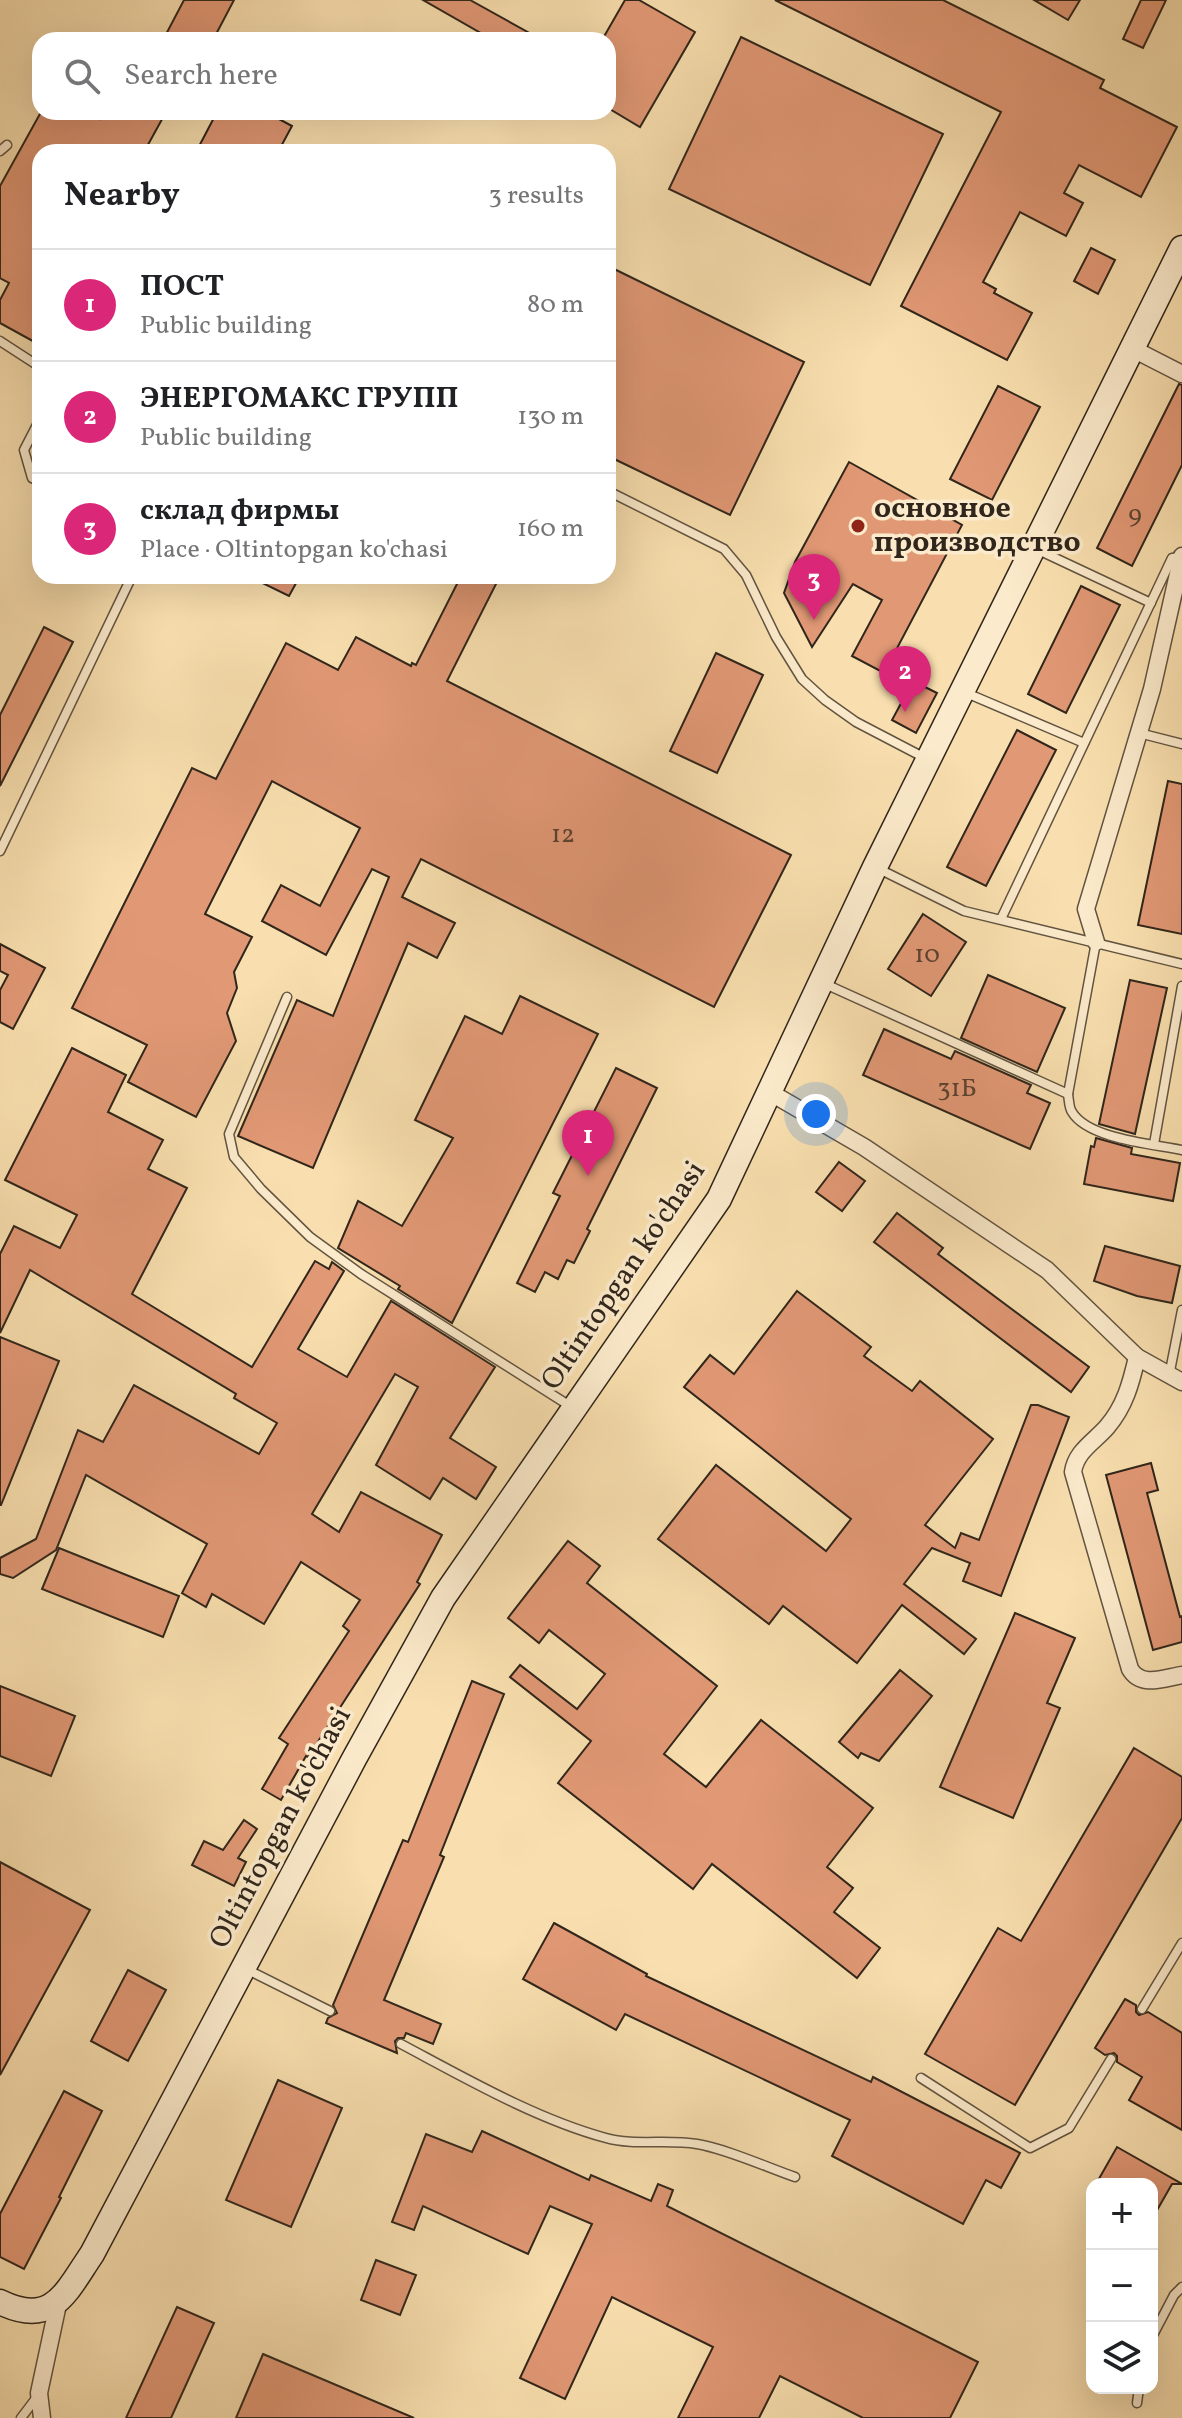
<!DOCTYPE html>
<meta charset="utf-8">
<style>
:root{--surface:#fff;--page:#f2f2f2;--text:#202124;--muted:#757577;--line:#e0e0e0;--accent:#db2777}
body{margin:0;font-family:Vollkorn,serif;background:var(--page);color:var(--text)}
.controls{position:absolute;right:24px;bottom:24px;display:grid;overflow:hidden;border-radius:16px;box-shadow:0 8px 32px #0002}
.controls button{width:72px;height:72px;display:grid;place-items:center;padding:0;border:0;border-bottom:2px solid var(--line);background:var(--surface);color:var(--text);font:40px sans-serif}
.you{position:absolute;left:816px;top:1114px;width:28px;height:28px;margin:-20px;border:6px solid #fff;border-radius:50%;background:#1a73e8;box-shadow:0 0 0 12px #1a73e833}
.badge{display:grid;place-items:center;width:52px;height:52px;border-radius:50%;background:var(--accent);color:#fff;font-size:26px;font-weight:700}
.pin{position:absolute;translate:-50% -66px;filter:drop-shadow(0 2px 4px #0008)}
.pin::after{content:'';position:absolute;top:42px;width:28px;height:24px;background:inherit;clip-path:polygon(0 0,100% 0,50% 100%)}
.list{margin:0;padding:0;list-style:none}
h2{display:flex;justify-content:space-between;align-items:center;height:104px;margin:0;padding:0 32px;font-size:34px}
h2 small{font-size:26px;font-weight:400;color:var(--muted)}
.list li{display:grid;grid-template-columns:52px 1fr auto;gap:24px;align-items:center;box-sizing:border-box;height:112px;padding:0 32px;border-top:2px solid var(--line)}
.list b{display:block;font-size:30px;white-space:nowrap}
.list p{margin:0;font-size:26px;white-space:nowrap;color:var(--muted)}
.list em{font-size:26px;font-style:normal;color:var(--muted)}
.icon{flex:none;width:44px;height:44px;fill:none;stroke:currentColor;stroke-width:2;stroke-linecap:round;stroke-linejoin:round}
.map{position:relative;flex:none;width:1182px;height:2418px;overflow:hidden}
.search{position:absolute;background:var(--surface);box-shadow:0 8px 32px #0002;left:32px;top:32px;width:584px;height:88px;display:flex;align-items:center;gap:20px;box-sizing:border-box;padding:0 28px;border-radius:24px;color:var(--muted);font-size:30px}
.panel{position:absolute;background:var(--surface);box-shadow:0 8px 32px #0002;left:32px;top:144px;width:584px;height:440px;border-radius:24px}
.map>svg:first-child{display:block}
.building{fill:#e19875;stroke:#30261b;stroke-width:2}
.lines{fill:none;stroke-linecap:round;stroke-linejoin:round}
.lane-casing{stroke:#625440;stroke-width:11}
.street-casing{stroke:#625440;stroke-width:19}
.secondary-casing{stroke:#30261b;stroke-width:27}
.lane{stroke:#fbeacb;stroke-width:8}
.street{stroke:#fbeacb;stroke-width:16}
.secondary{stroke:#fbeacb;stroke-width:24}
.poi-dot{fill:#8f2418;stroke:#fbeacb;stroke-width:3}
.labels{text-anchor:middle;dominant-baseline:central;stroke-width:7;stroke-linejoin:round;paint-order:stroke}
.number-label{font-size:26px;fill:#5c4232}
.poi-label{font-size:30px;font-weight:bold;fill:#30261b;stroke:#fbeacb;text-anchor:start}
.street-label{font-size:30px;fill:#30261b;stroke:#fbeacb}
</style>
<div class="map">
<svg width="1182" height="2418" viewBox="0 0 1182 2418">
<rect width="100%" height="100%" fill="#f9dfaf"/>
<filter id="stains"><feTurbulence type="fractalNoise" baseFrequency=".0025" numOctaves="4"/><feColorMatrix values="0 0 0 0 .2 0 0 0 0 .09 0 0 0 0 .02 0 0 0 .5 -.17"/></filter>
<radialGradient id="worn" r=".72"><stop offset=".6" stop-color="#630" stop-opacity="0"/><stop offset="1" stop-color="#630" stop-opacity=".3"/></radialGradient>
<g class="building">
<polygon points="184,0 234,0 213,40 163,40"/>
<polygon points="423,0 470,0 542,40 493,40"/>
<polygon points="625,0 639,0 695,32 640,127 608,108 608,40 602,40"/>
<polygon points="775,0 943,0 1104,80 1100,88 1177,127 1141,197 1079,165 1064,193 1083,203 1066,236 1020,212 983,282 996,289 994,293 1032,313 1007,360 901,306 1001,112"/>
<polygon points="1034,0 1080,0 1068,20"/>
<polygon points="1141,0 1166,0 1143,48 1123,39"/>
<polygon points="741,37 943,134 870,285 669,189"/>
<polygon points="41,112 88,112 100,119 103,112 166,112 144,152 40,152 40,345 0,323 0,300 9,283 0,278 0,186"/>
<polygon points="217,112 266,112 292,126 278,152 196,152"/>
<polygon points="1091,248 1115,260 1098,294 1074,281"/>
<polygon points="608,266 804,362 730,515 608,456"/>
<polygon points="1179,384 1182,385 1182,465 1132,566 1097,548"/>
<polygon points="998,386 1040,407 992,500 950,479"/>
<polygon points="849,462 962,525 884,673 852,656 882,600 853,584 812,647 784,593 795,562"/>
<polygon points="248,576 300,576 289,596"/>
<polygon points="461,576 500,576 447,681 791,855 714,1007 421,859 402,897 455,923 437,958 408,943 313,1168 238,1136 297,1000 333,1016 389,877 372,869 326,955 262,921 281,885 320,906 360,828 272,781 205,914 252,937 234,972 237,988 227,1013 236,1041 196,1117 128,1082 147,1045 72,1008 192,768 216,779 286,643 338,670 356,637 411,666 412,663 416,665"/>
<polygon points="1081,586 1120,605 1066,713 1028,694"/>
<polygon points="44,627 73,642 0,786 0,715"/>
<polygon points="716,653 763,675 717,773 670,751"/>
<polygon points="913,681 937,693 916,733 892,720"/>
<polygon points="1017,730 1056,750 986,886 947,867"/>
<polygon points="1168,781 1182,784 1182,934 1138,925"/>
<polygon points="923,914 966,942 931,996 888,969"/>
<polygon points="0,944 45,968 13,1029 0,1022 0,990 8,975 0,971"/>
<polygon points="988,975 1065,1008 1037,1072 961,1038"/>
<polygon points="1130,980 1167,988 1135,1134 1099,1124"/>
<polygon points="520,996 598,1034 452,1323 398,1289 400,1286 338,1248 358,1201 402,1226 453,1138 415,1120 465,1016 502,1034"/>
<polygon points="884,1029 951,1059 955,1051 1031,1085 1027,1093 1050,1103 1030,1149 863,1075"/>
<polygon points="72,1048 126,1075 108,1112 163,1140 148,1169 187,1188 132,1294 252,1367 315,1261 329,1269 332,1262 344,1271 298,1349 347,1377 391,1301 495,1367 450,1438 496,1467 476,1499 443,1478 430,1499 376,1465 418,1387 395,1374 312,1514 339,1532 361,1492 442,1535 417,1582 420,1584 308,1757 306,1756 281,1800 262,1789 288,1744 279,1738 349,1631 343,1626 360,1600 301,1562 264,1624 212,1594 206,1607 182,1593 207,1544 86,1475 56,1550 13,1578 0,1574 0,1558 36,1539 78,1430 103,1442 134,1385 259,1454 277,1423 234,1398 236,1394 30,1270 0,1333 0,1254 14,1226 60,1248 77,1215 5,1180"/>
<polygon points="616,1068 657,1088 587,1229 590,1231 574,1263 567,1260 558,1279 545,1272 535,1292 517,1283 560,1196 553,1193"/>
<polygon points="1096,1138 1132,1148 1131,1154 1180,1163 1173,1201 1084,1184 1091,1146 1094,1147"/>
<polygon points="839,1162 865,1181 842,1211 816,1192"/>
<polygon points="897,1213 943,1248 938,1254 1089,1367 1071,1392 874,1242"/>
<polygon points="1105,1246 1180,1266 1172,1303 1137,1296 1094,1281"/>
<polygon points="797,1291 871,1347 864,1356 912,1391 920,1381 993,1439 925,1525 955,1548 961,1533 979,1540 1031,1405 1038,1405 1069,1417 1001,1596 963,1581 970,1563 932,1548 904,1584 976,1639 964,1654 902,1605 857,1663 783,1606 769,1624 658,1539 716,1465 826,1551 851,1519 684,1387 710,1355 734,1374"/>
<polygon points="0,1337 59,1361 1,1505 0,1505"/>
<polygon points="1151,1463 1158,1490 1147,1493 1180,1617 1182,1616 1182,1642 1153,1650 1106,1475"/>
<polygon points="568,1541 600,1566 587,1583 717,1686 664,1754 706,1787 761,1720 873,1808 827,1867 853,1888 834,1912 880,1948 857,1978 712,1864 693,1889 558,1783 591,1741 510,1677 520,1665 577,1709 605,1674 549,1630 539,1643 508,1618"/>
<polygon points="59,1548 179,1596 163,1637 42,1589"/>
<polygon points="1015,1613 1075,1638 1047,1703 1060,1708 1013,1818 940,1787"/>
<polygon points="900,1670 932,1696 879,1761 861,1753 858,1758 839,1742"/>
<polygon points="472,1681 504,1694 440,1855 444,1857 384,2000 441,2024 433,2044 406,2033 404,2038 398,2038 395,2041 397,2053 326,2023 328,2018 337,2013 333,2005 403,1840 408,1842"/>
<polygon points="0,1686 75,1716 51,1776 0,1756"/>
<polygon points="1134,1748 1182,1777 1182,1818 1015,2105 925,2054 998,1928 1021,1941"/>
<polygon points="244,1820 257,1829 238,1858 246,1862 234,1886 192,1865 204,1841 223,1850"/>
<polygon points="0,1862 90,1910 0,2075"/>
<polygon points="554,1923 647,1974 646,1976 871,2082 873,2077 1020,2153 1001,2188 986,2180 963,2224 832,2156 850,2120 625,2014 616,2030 523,1979"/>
<polygon points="128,1970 166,1990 128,2061 91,2041"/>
<polygon points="1125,1999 1136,2005 1136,2012 1139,2015 1148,2012 1182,2033 1182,2130 1129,2100 1142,2077 1117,2062 1117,2056 1114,2053 1105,2055 1095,2048"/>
<polygon points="278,2080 342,2108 291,2227 226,2200"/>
<polygon points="64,2091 102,2111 59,2197 61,2198 24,2269 0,2257 0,2214"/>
<polygon points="482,2131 589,2180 591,2175 651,2201 658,2184 673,2190 667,2206 978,2362 950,2418 863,2418 780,2376 759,2418 678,2418 713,2347 612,2297 565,2399 520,2378 592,2224 550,2206 528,2254 423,2206 414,2230 392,2222 426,2134 472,2152"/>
<polygon points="1117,2147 1182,2184 1172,2184 1152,2219 1152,2184 1096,2184"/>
<polygon points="376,2260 416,2275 400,2315 361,2300"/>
<polygon points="177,2307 214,2323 171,2418 126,2418"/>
<polygon points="263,2354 414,2418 236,2418"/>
</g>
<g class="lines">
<g class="lane-casing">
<g id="lane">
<polyline points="0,151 7,145"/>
<polyline points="0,341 40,367"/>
<polyline points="40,419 24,450 32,478 40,482"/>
<polyline points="608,491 724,549 746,575 776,637 802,679 825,700 856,722 925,758"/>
<polyline points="1036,549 1151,603"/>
<polyline points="964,692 1084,743"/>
<polyline points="1139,733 1182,744"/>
<polyline points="0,851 132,576"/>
<polyline points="879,869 964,911 1182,964"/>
<polyline points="1001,919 1172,558 1181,557"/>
<polyline points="823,983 1068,1094 1096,942"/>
<polyline points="287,997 229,1134 234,1157 261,1189 310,1237 361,1274 570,1406"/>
<path d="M1068 1094C1069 1100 1069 1108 1072 1112 1088 1139 1153 1144 1182 1150"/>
<polyline points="1154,1144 1182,986"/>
<polyline points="1169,1376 1182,1310"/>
<polyline points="248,1970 330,2011"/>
<polyline points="1142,2009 1182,1943"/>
<path d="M401 2044C465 2078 536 2119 606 2138 634 2146 667 2139 697 2144 727 2149 766 2167 795 2177"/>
<polyline points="921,2078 1030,2148 1069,2128 1111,2059"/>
<polyline points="1152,2337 1174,2295 1182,2287"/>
<polyline points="1137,2403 1139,2388"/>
<polyline points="21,2418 37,2397"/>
</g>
</g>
<g class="street-casing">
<g id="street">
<polyline points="1133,349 1182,374"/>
<polyline points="1096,942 1086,909 1152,689 1182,556"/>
<polyline points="771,1093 864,1147 1047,1270 1137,1357 1182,1382"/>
<path d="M1137 1357C1131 1383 1125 1406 1107 1427 1094 1442 1076 1451 1073 1472L1130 1669C1141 1688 1164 1678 1182 1675"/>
<polyline points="42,2418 39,2393 58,2304"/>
</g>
</g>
<g class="secondary-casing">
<path id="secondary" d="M0 2302C53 2328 66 2292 92 2254L354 1759 443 1598 719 1199 875 867 1182 248"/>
</g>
<use href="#lane" class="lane"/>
<use href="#street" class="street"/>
<use href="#secondary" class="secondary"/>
</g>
<circle class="poi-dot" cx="858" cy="526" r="8"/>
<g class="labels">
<g class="number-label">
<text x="1135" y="515">9</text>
<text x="563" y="835">12</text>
<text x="927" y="955">10</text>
<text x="957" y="1089">31Б</text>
</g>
<g class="poi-label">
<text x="874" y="509">основное<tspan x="874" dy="34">производство</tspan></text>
</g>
<g class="street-label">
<text transform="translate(624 1276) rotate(-56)">Oltintopgan ko'chasi</text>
<text transform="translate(281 1828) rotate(-62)">Oltintopgan ko'chasi</text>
</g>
</g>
<rect width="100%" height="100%" filter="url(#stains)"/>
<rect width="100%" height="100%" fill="url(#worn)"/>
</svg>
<div class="controls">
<button>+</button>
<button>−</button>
<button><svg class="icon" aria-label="layers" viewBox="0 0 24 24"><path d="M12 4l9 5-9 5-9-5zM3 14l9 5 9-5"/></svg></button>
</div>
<div class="you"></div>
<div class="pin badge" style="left:588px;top:1176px">1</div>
<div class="pin badge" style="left:905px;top:712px">2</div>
<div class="pin badge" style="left:814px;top:620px">3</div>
<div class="search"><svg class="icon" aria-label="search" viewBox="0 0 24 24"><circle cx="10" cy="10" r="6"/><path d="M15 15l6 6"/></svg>Search here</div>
<section class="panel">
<h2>Nearby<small>3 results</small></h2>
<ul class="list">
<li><span class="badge">1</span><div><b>ПОСТ</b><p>Public building</p></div><em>80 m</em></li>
<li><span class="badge">2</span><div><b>ЭНЕРГОМАКС ГРУПП</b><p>Public building</p></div><em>130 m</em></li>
<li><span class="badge">3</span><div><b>склад фирмы</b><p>Place · Oltintopgan ko'chasi</p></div><em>160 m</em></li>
</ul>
</section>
</div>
